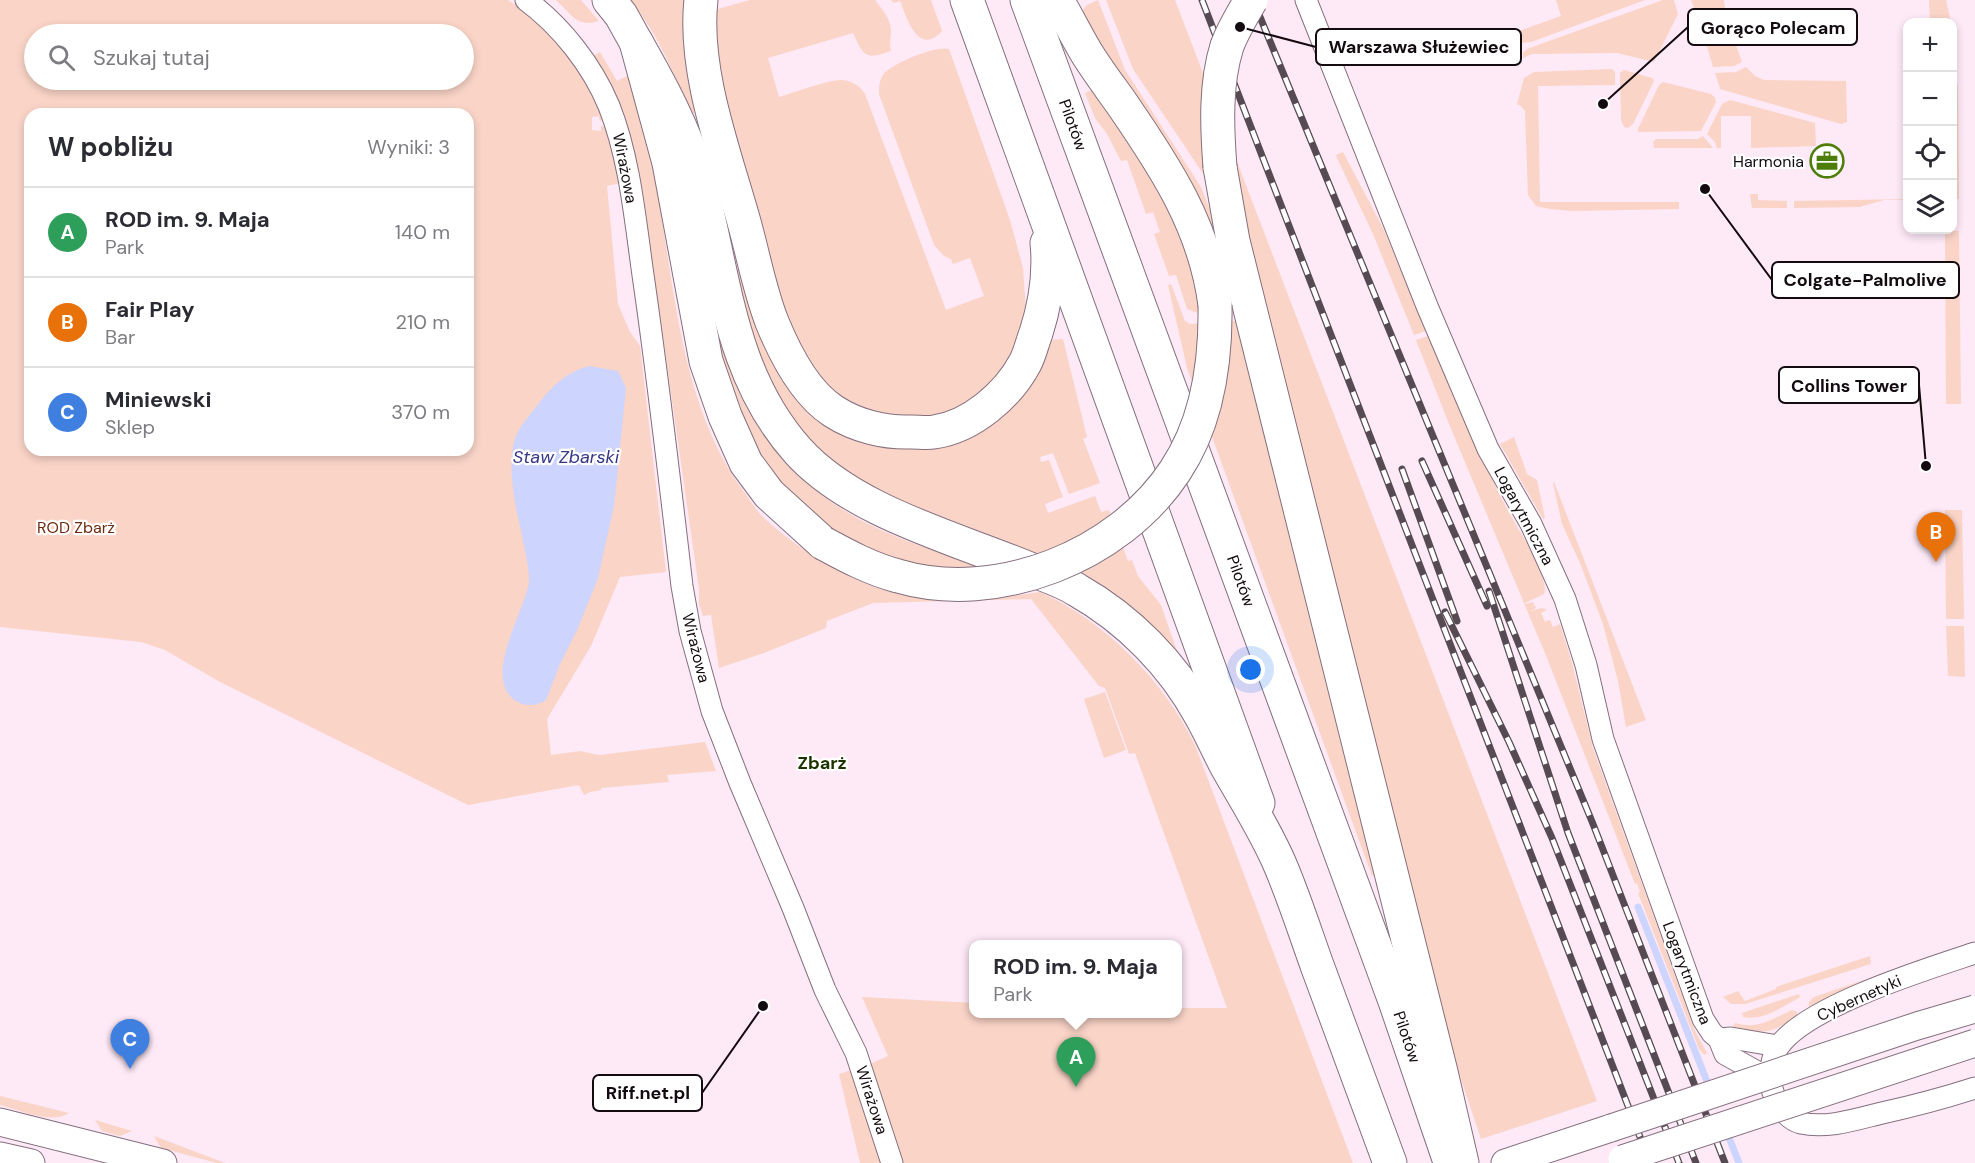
<!DOCTYPE html>
<html lang="pl">
<meta charset="utf-8">
<style>
:root{--surface:#fff;--page:#f2f2f3;--text:#2b2b33;--muted:#7c7c81;--line:#e1e1e2;--accent:#1a73e8}
body{margin:0;font-family:"DM Sans",sans-serif;background:var(--page);color:var(--text)}
.controls{position:absolute;right:18px;top:18px;display:grid;overflow:hidden;border-radius:12px;box-shadow:0 3px 9px #0003}
.controls button{width:54px;height:54px;display:grid;place-items:center;padding:0;border:0;border-bottom:2px solid var(--line);background:var(--surface);color:var(--text);font:30px sans-serif}
.you{position:absolute;left:1251px;top:670px;width:21px;height:21px;margin:-15px;border:4px solid #fff;border-radius:50%;background:#1a73e8;box-shadow:0 0 0 9px #1a73e833}
.badge{display:grid;place-items:center;width:39px;height:39px;border-radius:50%;background:var(--accent);color:#fff;font-size:20px;font-weight:700}
.pin{position:absolute;translate:-50% -50px;filter:drop-shadow(0 2px 3px #0008)}
.pin::after{content:'';position:absolute;top:32px;width:21px;height:18px;background:inherit;clip-path:polygon(0 0,100% 0,50% 100%)}
.popup{position:absolute;left:969px;top:940px;width:213px;height:78px;box-sizing:border-box;display:grid;place-content:center;border-radius:12px;background:var(--surface);filter:drop-shadow(0 2px 4px #0005);font-size:20px;white-space:nowrap;color:var(--muted)}
.popup b{font-size:22px;color:var(--text)}
.popup::after{content:'';position:absolute;left:50%;top:100%;margin-left:-12px;border:12px solid transparent;border-top-color:var(--surface)}
.list{margin:0;padding:0;list-style:none}
h2{display:flex;justify-content:space-between;align-items:center;height:78px;margin:0;padding:0 24px;font-size:26px}
h2 small{font-size:20px;font-weight:400;color:var(--muted)}
.list li{display:grid;grid-template-columns:39px 1fr auto;gap:18px;align-items:center;box-sizing:border-box;height:90px;padding:0 24px;border-top:2px solid var(--line)}
.list b{display:block;font-size:22px;white-space:nowrap}
.list p{margin:0;font-size:20px;white-space:nowrap;color:var(--muted)}
.list em{font-size:20px;font-style:normal;color:var(--muted)}
.icon{flex:none;width:33px;height:33px;fill:none;stroke:currentColor;stroke-width:2;stroke-linecap:round;stroke-linejoin:round}
.map{position:relative;flex:none;width:1975px;height:1163px;overflow:hidden}
.search{position:absolute;background:var(--surface);box-shadow:0 3px 9px #0003;left:24px;top:24px;width:450px;height:66px;display:flex;align-items:center;gap:15px;box-sizing:border-box;padding:0 21px;border-radius:33px;color:var(--muted);font-size:22px}
.panel{position:absolute;background:var(--surface);box-shadow:0 3px 9px #0003;left:24px;top:108px;width:450px;height:348px;border-radius:18px}
.map>svg:first-child{display:block}
.green{fill:#fad4c7;fill-rule:evenodd}
.water{fill:#cdd4fe}
.lines{fill:none;stroke-linecap:round;stroke-linejoin:round}
.stream{stroke:#cdd4fe;stroke-width:7}
.minor-casing{stroke:#856f7e;stroke-width:23}
.tertiary-casing{stroke:#856f7e;stroke-width:29}
.primary-casing{stroke:#856f7e;stroke-width:35}
.motorway-casing{stroke:#856f7e;stroke-width:35}
.minor{stroke:#fff;stroke-width:21}
.tertiary{stroke:#fff;stroke-width:27}
.primary{stroke:#fff;stroke-width:33}
.motorway{stroke:#fff;stroke-width:33}
.rail-casing{stroke:#574b53;stroke-width:7}
.rail{stroke:#fff;stroke-width:4.5;stroke-dasharray:14;stroke-linecap:butt}
.tertiary-bridge-casing{stroke:#856f7e;stroke-width:29;stroke-linecap:butt}
.primary-bridge-casing{stroke:#856f7e;stroke-width:35;stroke-linecap:butt}
.motorway-bridge-casing{stroke:#856f7e;stroke-width:35;stroke-linecap:butt}
.tertiary-bridge{stroke:#fff;stroke-width:27}
.primary-bridge{stroke:#fff;stroke-width:33}
.motorway-bridge{stroke:#fff;stroke-width:33}
.labels{text-anchor:middle;dominant-baseline:central;stroke-width:4.5;stroke-linejoin:round;paint-order:stroke}
.street-label{font-size:16px;fill:#130b10;stroke:#fff}
.poi-label{font-size:16px;fill:#130b10;stroke:#fff;text-anchor:end}
.park-label{font-size:16px;fill:#6c2a10;stroke:#fff}
.water-label{font-size:18px;font-style:italic;fill:#353684;stroke:#fff}
.neighbourhood-label{font-size:18px;font-weight:bold;fill:#1d3401;stroke:#fff}
.leader{fill:none;stroke:#130b10;stroke-width:2}
.callout-dot{fill:#130b10;stroke:#fff;stroke-width:2}
.callout{fill:#fff;stroke:#130b10;stroke-width:2}
.callout-label{font-size:18px;text-anchor:middle;font-weight:bold;fill:#130b10}
</style>
<div class="map">
<svg width="1975" height="1163" viewBox="0 0 1975 1163">
<rect width="100%" height="100%" fill="#fee9f7"/>
<g class="green">
<path d="M0 0H508C517 6 527 12 535 19 566 47 586 82 605 119L600 121 599 116 592 117V130L601 131V126L608 127 621 183 607 186 618 304 630 332 640 346 666 572 620 577 591 646 547 719 551 755 580 751 599 755 705 742 716 771 667 775 669 782 601 788V790L590 792 584 795 579 785 468 805 220 682 165 650 141 642 0 627ZM34 34H464V80H34ZM30 114H468V450H30Z"/>
<path d="M556 0H581L599 21C576 28 572 14 556 0Z"/>
<path d="M629 0H688L701 110 691 114C674 75 658 31 629 0Z"/>
<path d="M750 0H875C882 9 891 19 891 31 891 38 889 44 891 51 865 60 864 57 853 33L768 58 779 97C792 93 831 79 842 80 853 81 860 86 865 94L946 310 984 296 970 258 953 264 951 259 944 256 934 245 879 94C879 88 879 81 883 75 890 64 936 45 949 49L1010 220 1023 268 1026 311 1021 337 1006 369 965 406 930 418 889 419 852 405 835 393 817 374 802 352 779 297 741 160 717 62 714 10Z"/>
<path d="M891 0H931L942 31C918 57 907 18 900 1L894 3Z"/>
<polygon points="1098,0 1125,70 1201,187 1214,220 1223,264 1079,14 1087,5"/>
<polygon points="1106,0 1175,0 1597,1101 1481,1139 1458,1070 1430,974 1376,875 1372,876 1187,368 1168,285 1171,284 1185,321 1190,324 1248,320 1210,184 1133,69"/>
<polygon points="1556,0 1645,0 1531,42 1514,44 1508,42 1508,35 1561,16"/>
<polygon points="1663,0 1674,0 1678,14 1654,62 1617,53 1532,54 1523,58 1523,53 1527,49"/>
<polygon points="1691,0 1724,0 1726,17 1709,23 1699,20"/>
<polygon points="1929,0 1946,0 1951,22 1930,22"/>
<polygon points="1728,23 1742,62 1734,66 1713,67 1704,36 1706,32"/>
<path d="M600 52 617 81 629 75C639 111 650 148 656 185 675 288 680 405 744 492 750 500 756 510 763 517 781 534 807 553 829 565 845 574 861 583 878 588 929 606 988 600 1040 592 1105 621 1164 681 1195 745L1353 1163H903L870 1064 888 1056 862 997 974 1003V1014H1178V1008H1227L1135 753 1129 754 1105 688 1099 686 1031 599 873 603 827 621 826 628 764 653 719 668 711 615 703 616 699 604V589L657 295 630 133 619 106 592 57Z"/>
<polygon points="1746,67 1755,76 1764,80 1846,81 1847,122 1841,124 1720,89 1715,73 1736,72"/>
<polygon points="1612,69 1615,72 1615,85 1538,86 1540,202 1679,202 1679,209 1572,211 1550,209 1536,206 1528,195 1525,111 1521,106 1517,104 1524,78 1534,72"/>
<polygon points="1624,70 1652,78 1654,81 1633,124 1628,128 1624,127 1621,120 1620,73"/>
<polygon points="1663,82 1711,94 1715,98 1716,102 1701,131 1638,132 1638,129 1659,85"/>
<polygon points="1958,84 1959,199 1952,199 1953,85"/>
<path d="M1096 88C1136 147 1175 208 1195 277 1198 289 1198 302 1200 314L1187 309 1176 275 1169 276 1154 234 1160 232 1153 212 1146 214 1127 160 1121 161 1107 134 1095 118 1085 93Z"/>
<polygon points="1730,100 1815,123 1816,146 1751,148 1751,116 1721,116 1721,148 1717,148 1715,142 1707,134 1722,104"/>
<polygon points="1703,136 1713,148 1654,148 1653,142 1656,139 1698,139"/>
<polygon points="1343,152 1384,230 1426,331 1414,335 1373,234 1337,158 1336,155"/>
<polygon points="1750,194 1758,194 1758,200 1787,201 1787,208 1752,208"/>
<polygon points="1908,199 1907,200 1884,200 1860,207 1794,208 1794,201"/>
<polygon points="1945,231 1959,231 1961,404 1946,404"/>
<polygon points="744,268 773,358 913,448 1049,340 1063,339 1087,437 1083,439 1100,483 1069,494 1053,453 1040,457 1041,462 1049,460 1063,497 1045,504 1048,513 1095,496 1101,512 1109,510 1128,561 1132,560 1138,576 1161,605 1180,660 866,484 819,451 784,409 762,366 732,270"/>
<path d="M716 315C722 339 726 363 736 386 744 406 756 424 769 441 827 519 898 539 986 568L989 572 895 565 832 530 787 492 768 469 741 421 710 317Z"/>
<path d="M1428 336C1455 399 1481 463 1515 523 1523 537 1550 580 1544 594L1525 603 1526 604 1533 602 1536 608 1529 612C1535 610 1541 606 1547 610L1541 613 1545 622 1550 620 1553 627 1560 624 1572 663 1593 748 1695 1031 1707 1053 1704 1055 1699 1049 1638 893 1640 892 1637 883 1635 884 1547 658 1449 424 1416 340Z"/>
<polygon points="1514,437 1527,474 1537,480 1545,518 1543,519 1500,444"/>
<polygon points="1554,482 1646,720 1626,727 1618,681 1603,624 1580,563 1562,524 1553,483"/>
<polygon points="1945,510 1962,510 1964,619 1946,619"/>
<polygon points="1964,626 1965,677 1948,676 1946,626"/>
<polygon points="1105,692 1126,750 1104,758 1084,699"/>
<polygon points="1870,956 1871,964 1745,1004 1731,1004 1723,997 1738,991 1745,1001 1776,989 1776,987"/>
<polygon points="1864,980 1865,983 1809,1009 1809,1002 1814,997"/>
<path d="M1799 994 1800 997C1782 1007 1764 1021 1743 1017L1742 1013Z"/>
<path d="M1792 1010 1797 1012V1016C1790 1018 1788 1023 1781 1026 1765 1035 1749 1032 1733 1026L1735 1023C1758 1030 1772 1019 1792 1010Z"/>
<polygon points="852,1070 882,1163 860,1163 839,1074"/>
<path d="M0 1096 69 1113C52 1125 19 1110 0 1105Z"/>
<polygon points="95,1120 132,1131 120,1136 102,1131"/>
<polygon points="154,1136 225,1163 217,1163 161,1148"/>
</g>
<path class="water" d="M589 366 618 371 626 388 614 506 598 578 578 628 560 664 546 700C538 705 529 707 520 703 477 683 527 609 529 581 529 564 524 547 521 531 515 506 506 460 516 436 521 424 531 414 539 403 553 385 567 372 589 366Z"/>
<g class="lines">
<g class="stream">
<polyline points="1638,907 1710,1089"/>
<polyline points="1726,1130 1739,1163"/>
</g>
<g class="minor-casing">
<g id="minor">
<path d="M526 0C561 26 592 65 609 106 630 159 635 219 643 275 658 378 670 482 682 586L690 631 712 711 740 783 793 908 825 990 856 1053 892 1163"/>
<polyline points="1306,0 1427,306 1488,449 1531,524 1565,599 1586,665 1603,739 1703,1019 1712,1033 1719,1039 1725,1054 1759,1073 1771,1075"/>
<path d="M1975 953C1927 969 1807 1006 1779 1046 1770 1058 1768 1081 1774 1095 1779 1106 1788 1120 1801 1123 1827 1129 1857 1119 1882 1113 1914 1106 1944 1098 1975 1088"/>
<polyline points="1719,1039 1731,1038 1778,1046"/>
</g>
</g>
<g class="tertiary-casing">
<g id="tertiary">
<polyline points="0,1122 163,1163"/>
<polyline points="0,1156 31,1163"/>
<polyline points="1505,1163 1611,1128"/>
</g>
</g>
<g class="primary-casing">
<g id="primary">
<polyline points="609,0 621,15 636,42 669,163 706,361 725,416 746,463 769,494 823,543"/>
<path d="M701 0C693 71 725 154 744 222 753 254 760 292 772 322 785 354 804 392 833 411 856 426 885 433 911 432 919 432 927 433 934 432 971 427 1008 395 1025 363 1030 354 1032 343 1036 333 1045 305 1050 273 1047 243"/>
<polyline points="967,0 1258,803"/>
<polyline points="1027,0 1395,1001 1448,1156"/>
<path d="M1057 0C1067 17 1076 35 1086 52 1097 70 1110 87 1122 104 1166 168 1205 227 1215 305"/>
</g>
</g>
<g class="motorway-casing">
<g id="motorway">
<path d="M636 42C661 86 685 130 699 179 725 274 728 373 798 451 853 512 956 538 1032 570 1047 576 1063 581 1077 590 1128 619 1173 664 1201 716 1210 732 1218 750 1227 767 1245 799 1267 833 1281 867 1295 900 1306 935 1318 968 1342 1033 1366 1098 1390 1163"/>
<polyline points="1220,167 1233,241 1441,1072 1462,1163"/>
</g>
</g>
<use href="#minor" class="minor"/>
<use href="#tertiary" class="tertiary"/>
<use href="#primary" class="primary"/>
<use href="#motorway" class="motorway"/>
<g class="rail-casing">
<g id="rail">
<polyline points="1202,0 1650,1163"/>
<polyline points="1253,0 1593,824 1725,1163"/>
<polyline points="1422,461 1487,606"/>
<polyline points="1402,469 1457,621"/>
<polyline points="1489,591 1568,833 1696,1163"/>
<polyline points="1445,612 1509,742 1552,838 1679,1163"/>
</g>
</g>
<use href="#rail" class="rail"/>
<g class="tertiary-bridge-casing">
<g id="tertiary-bridge">
<polyline points="1611,1128 1917,1026 1975,1009"/>
<polyline points="1622,1159 1975,1043"/>
</g>
</g>
<g class="primary-bridge-casing">
<path id="primary-bridge" d="M823 543C847 556 871 569 898 576 997 605 1119 556 1175 471 1208 422 1216 362 1215 305"/>
</g>
<g class="motorway-bridge-casing">
<path id="motorway-bridge" d="M1220 167C1217 128 1215 84 1227 46 1233 30 1242 15 1251 0"/>
</g>
<use href="#tertiary-bridge" class="tertiary-bridge"/>
<use href="#primary-bridge" class="primary-bridge"/>
<use href="#motorway-bridge" class="motorway-bridge"/>
</g>
<defs>
<g id="office-ring" transform="scale(1.725)"><circle r="9.5" fill="#fff" stroke="#4e7e09" stroke-width="1.5"/><path d="M-6-3h4V-5.5h4V-3h4V5H-6ZM-1-4.5V-3h2v-1.5ZM-6 0V1H6V0Z" fill="#4e7e09"/></g>
</defs>
<g fill-rule="evenodd">
<use href="#office-ring" x="1827" y="161"/>
</g>
<g class="labels">
<g class="street-label">
<text transform="translate(1073 125) rotate(70)">Pilotów</text>
<text transform="translate(625 168) rotate(79)">Wirażowa</text>
<text transform="translate(1524 516) rotate(62)">Logarytmiczna</text>
<text transform="translate(1241 581) rotate(70)">Pilotów</text>
<text transform="translate(696 648) rotate(76)">Wirażowa</text>
<text transform="translate(1687 973) rotate(69)">Logarytmiczna</text>
<text transform="translate(1859 998) rotate(-24)">Cybernetyki</text>
<text transform="translate(1407 1037) rotate(71)">Pilotów</text>
<text transform="translate(872 1100) rotate(72)">Wirażowa</text>
</g>
<g class="poi-label">
<text x="1804" y="161">Harmonia</text>
</g>
<g class="park-label">
<text x="76" y="527">ROD Zbarż</text>
</g>
<g class="water-label">
<text x="566" y="457">Staw Zbarski</text>
</g>
<g class="neighbourhood-label">
<text x="822" y="763">Zbarż</text>
</g>
</g>
<path class="leader" d="M1603 104L1688 27M1240 27L1316 47M1705 189L1772 280M1926 466L1919 385M763 1006L702 1093"/>
<g class="callout-dot">
<circle cx="1603" cy="104" r="6"/>
<circle cx="1240" cy="27" r="6"/>
<circle cx="1705" cy="189" r="6"/>
<circle cx="1926" cy="466" r="6"/>
<circle cx="763" cy="1006" r="6"/>
</g>
<g class="callout">
<rect x="1688" y="9" width="169" height="36" rx="6"/>
<rect x="1316" y="29" width="205" height="36" rx="6"/>
<rect x="1772" y="262" width="187" height="36" rx="6"/>
<rect x="1779" y="367" width="140" height="36" rx="6"/>
<rect x="593" y="1075" width="109" height="36" rx="6"/>
</g>
<g class="callout-label">
<text x="1773" y="34">Gorąco Polecam</text>
<text x="1419" y="53">Warszawa Służewiec</text>
<text x="1865" y="286">Colgate-Palmolive</text>
<text x="1849" y="392">Collins Tower</text>
<text x="648" y="1099">Riff.net.pl</text>
</g>
</svg>
<div class="controls">
<button>+</button>
<button>−</button>
<button><svg class="icon" aria-label="locate" viewBox="0 0 24 24"><circle cx="12" cy="12" r="6"/><path d="M12 2v4M12 18v4M2 12h4M18 12h4"/></svg></button>
<button><svg class="icon" aria-label="layers" viewBox="0 0 24 24"><path d="M12 4l9 5-9 5-9-5zM3 14l9 5 9-5"/></svg></button>
</div>
<div class="you"></div>
<div class="pin badge" style="left:1076px;top:1087px;background:#2e9e5b">A</div>
<div class="popup"><b>ROD im. 9. Maja</b>Park</div>
<div class="pin badge" style="left:1936px;top:562px;background:#e8710a">B</div>
<div class="pin badge" style="left:130px;top:1069px;background:#3f7fe0">C</div>
<div class="search"><svg class="icon" aria-label="search" viewBox="0 0 24 24"><circle cx="10" cy="10" r="6"/><path d="M15 15l6 6"/></svg>Szukaj tutaj</div>
<section class="panel">
<h2>W pobliżu<small>Wyniki: 3</small></h2>
<ul class="list">
<li><span class="badge" style="background:#2e9e5b">A</span><div><b>ROD im. 9. Maja</b><p>Park</p></div><em>140 m</em></li>
<li><span class="badge" style="background:#e8710a">B</span><div><b>Fair Play</b><p>Bar</p></div><em>210 m</em></li>
<li><span class="badge" style="background:#3f7fe0">C</span><div><b>Miniewski</b><p>Sklep</p></div><em>370 m</em></li>
</ul>
</section>
</div>
